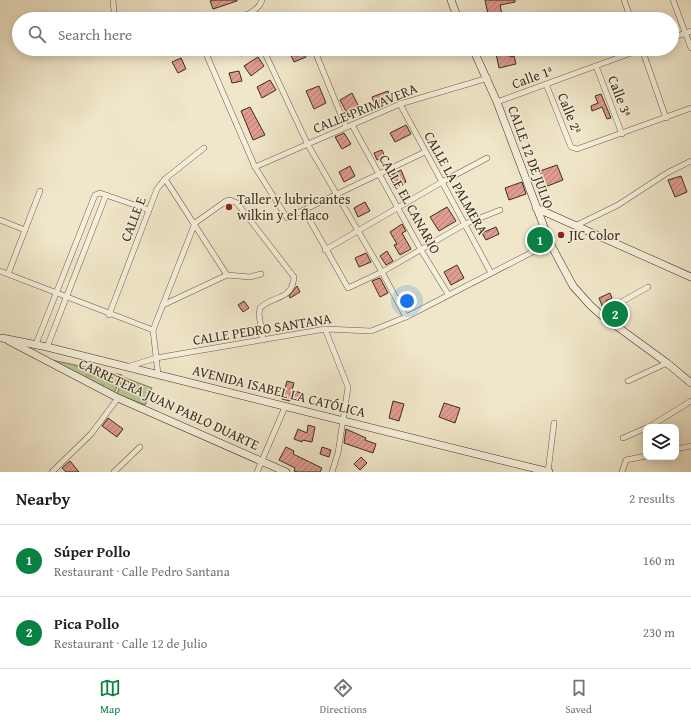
<!DOCTYPE html>
<meta charset="utf-8">
<style>
:root{--surface:#fff;--page:#f6f6f6;--text:#202124;--muted:#757577;--line:#e0e0e0;--accent:#0b8043}
body{margin:0;font-family:"Gentium Book Plus",serif;background:var(--page);color:var(--text)}
.controls{position:absolute;right:12px;bottom:12px;display:grid;overflow:hidden;border-radius:8px;box-shadow:0 2px 10px #0003}
.controls button{width:36px;height:36px;display:grid;place-items:center;padding:0;border:0;border-bottom:1px solid var(--line);background:var(--surface);color:var(--text);font:20px sans-serif}
.you{position:absolute;left:407px;top:301px;width:14px;height:14px;margin:-10px;border:3px solid #fff;border-radius:50%;background:#1a73e8;box-shadow:0 0 0 6px #1a73e833}
.badge{display:grid;place-items:center;width:26px;height:26px;border-radius:50%;background:var(--accent);color:#fff;font-size:13px;font-weight:700}
.pin{position:absolute;translate:-50% -50%;border:2px solid #fff;box-shadow:0 1px 4px #0006}
.list{margin:0;padding:0;list-style:none}
h2{display:flex;justify-content:space-between;align-items:center;height:52px;margin:0;padding:0 16px;font-size:17px}
h2 small{font-size:13px;font-weight:400;color:var(--muted)}
.list li{display:grid;grid-template-columns:26px 1fr auto;gap:12px;align-items:center;box-sizing:border-box;height:72px;padding:0 16px;border-top:1px solid var(--line)}
.list b{display:block;font-size:15px;white-space:nowrap}
.list p{margin:0;font-size:13px;white-space:nowrap;color:var(--muted)}
.list em{font-size:13px;font-style:normal;color:var(--muted)}
.icon{flex:none;width:22px;height:22px;fill:none;stroke:currentColor;stroke-width:2;stroke-linecap:round;stroke-linejoin:round}
.map{position:relative;flex:none;width:691px;height:472px;overflow:hidden}
.search{position:absolute;background:var(--surface);box-shadow:0 2px 10px #0003;left:12px;right:12px;top:12px;height:44px;display:flex;align-items:center;gap:10px;box-sizing:border-box;padding:0 14px;border-radius:22px;color:var(--muted);font-size:15px}
.sheet{height:196px;background:var(--surface)}
nav{display:flex;justify-content:space-around;align-items:center;box-sizing:border-box;height:56px;border-top:1px solid var(--line);background:var(--surface);font-size:11px;color:var(--muted)}
nav a{display:grid;justify-items:center;gap:2px}
nav .on{color:var(--accent)}
.map>svg:first-child{display:block}
.grass{fill:#b8c597;stroke:#7a7a59}
.park{fill:url(#park-tufts);stroke:#7a7a59}
.building{fill:url(#building-hatch);stroke:#3d2e1b}
.lines{fill:none;stroke-linecap:round;stroke-linejoin:round}
.street-casing{stroke:#6a5c46;stroke-width:6}
.secondary-casing{stroke:#3d2e1b;stroke-width:8}
.street{stroke:#f5efdc;stroke-width:5}
.secondary{stroke:#f5efdc;stroke-width:7}
.poi-dot{fill:#8f2418;stroke:#f5efdc;stroke-width:1.5}
.labels{text-anchor:middle;dominant-baseline:central;stroke-width:3;stroke-linejoin:round;paint-order:stroke}
.street-label{font-size:14px;fill:#3d2e1b;stroke:#f5efdc}
.poi-label{font-size:14px;fill:#3d2e1b;stroke:#f5efdc;text-anchor:start}
</style>
<div class="map">
<svg width="691" height="472" viewBox="0 0 691 472">
<defs>
<pattern id="park-tufts" width="24" height="20" patternUnits="userSpaceOnUse"><rect width="24" height="20" fill="#b8c597"/><path d="M3 7l-1-3M5 7V3M7 7l1-3M15 17l-1-3M17 17v-4M19 17l1-3" fill="none" stroke="#97a07a"/></pattern>
<pattern id="building-hatch" width="6" height="6" patternUnits="userSpaceOnUse"><rect width="6" height="6" fill="#e09c92"/><path d="M-1 1l2-2M0 6l6-6M5 7l2-2" fill="none" stroke="#b78076"/></pattern>
</defs>
<rect width="100%" height="100%" fill="#f0e6c9"/>
<filter id="stains"><feTurbulence type="fractalNoise" baseFrequency=".005" numOctaves="4"/><feColorMatrix values="0 0 0 0 .2 0 0 0 0 .09 0 0 0 0 .02 0 0 0 .5 -.17"/></filter>
<radialGradient id="worn" r=".72"><stop offset=".6" stop-color="#630" stop-opacity="0"/><stop offset="1" stop-color="#630" stop-opacity=".3"/></radialGradient>
<polygon class="grass" points="123,377 152,388 145,405 117,394"/>
<polygon class="park" points="47,359 122,375 114,393"/>
<g class="building">
<polygon points="214,0 237,0 237,1 213,9 210,1"/>
<polygon points="485,0 515,0 515,2 500,5 503,19 489,19"/>
<polygon points="175,49 192,49 192,50 177,55"/>
<polygon points="237,49 253,49 241,56"/>
<polygon points="288,49 303,49 306,57 294,62"/>
<polygon points="495,49 509,49 510,57 514,56 516,64 499,68"/>
<polygon points="258,57 264,66 251,76 244,66"/>
<polygon points="181,58 186,69 178,73 172,62"/>
<polygon points="239,71 242,81 232,83 229,73"/>
<polygon points="270,80 276,90 262,98 257,87"/>
<polygon points="319,86 326,103 314,109 306,91"/>
<polygon points="388,91 391,99 375,105 372,97"/>
<polygon points="352,93 361,111 349,117 340,100"/>
<polygon points="601,94 611,118 607,119 602,107 592,111 591,106 598,103 595,96"/>
<polygon points="250,107 265,135 253,140 241,111"/>
<polygon points="406,125 411,134 395,142 390,133"/>
<polygon points="344,133 351,144 342,149 335,137"/>
<polygon points="382,150 385,157 377,160 374,153"/>
<polygon points="557,165 563,180 545,187 540,171"/>
<polygon points="350,166 355,176 344,182 339,172"/>
<polygon points="401,170 406,182 394,188 389,176"/>
<polygon points="681,176 687,192 675,197 668,180"/>
<polygon points="522,182 526,194 509,200 505,188"/>
<polygon points="365,202 370,211 358,217 354,208"/>
<polygon points="447,207 456,221 439,231 430,217"/>
<polygon points="402,224 406,231 402,233 411,249 400,255 394,245 397,244 390,232"/>
<polygon points="496,227 499,234 486,240 482,233"/>
<polygon points="542,235 544,241 537,245 534,239"/>
<polygon points="387,251 393,261 386,265 380,256"/>
<polygon points="366,253 371,262 359,267 355,258"/>
<polygon points="457,265 464,278 451,285 444,272"/>
<polygon points="380,278 388,293 380,297 372,281"/>
<polygon points="297,286 300,292 290,298 289,296"/>
<polygon points="610,293 612,298 606,301 608,305 603,308 599,298"/>
<polygon points="244,301 249,308 243,312 238,305"/>
<polygon points="287,381 294,383 292,390 304,394 301,402 290,399 290,401 282,399"/>
<polygon points="393,401 404,404 399,421 389,418"/>
<polygon points="444,403 460,408 455,423 439,417"/>
<polygon points="108,418 123,429 117,437 102,426"/>
<polygon points="308,425 315,427 312,442 302,440 302,442 294,439 298,429 307,433"/>
<polygon points="346,429 366,438 365,440 376,444 373,453 344,443"/>
<polygon points="286,447 294,451 293,454 322,468 320,472 297,472 294,471 295,468 279,460"/>
<polygon points="322,447 331,450 329,457 320,454"/>
<polygon points="361,457 367,463 360,470 354,464"/>
<polygon points="70,461 79,472 66,472 62,468"/>
</g>
<g class="lines">
<g class="street-casing">
<g id="street">
<polyline points="113,0 114,11"/>
<polyline points="624,0 631,19"/>
<polyline points="673,0 691,48"/>
<path d="M237 19C245 16 260 10 262 0"/>
<polyline points="672,38 691,31"/>
<polyline points="204,49 255,167 287,218 425,152"/>
<polyline points="263,49 308,145 382,272 406,317"/>
<polyline points="314,49 346,127"/>
<polyline points="642,49 666,118"/>
<polyline points="596,66 622,134"/>
<polyline points="546,84 571,147 577,149 691,108"/>
<polyline points="497,102 642,49"/>
<polyline points="400,104 491,273"/>
<polyline points="352,125 421,250 448,294"/>
<polyline points="255,167 400,104 488,78"/>
<polyline points="165,179 227,275"/>
<polyline points="304,210 348,288 382,272 465,224 500,210"/>
<polyline points="0,220 25,230"/>
<polyline points="577,225 618,205 667,173 691,161"/>
<polyline points="325,250 442,182 487,158"/>
<polyline points="0,271 153,330"/>
<polyline points="8,274 40,191"/>
<polyline points="163,305 227,275 250,277 261,274"/>
<polyline points="600,314 648,287"/>
<polyline points="109,315 157,189 165,179 204,148"/>
<polyline points="325,329 348,387 338,453 332,472"/>
<polyline points="36,344 95,195 100,193 149,210"/>
<polyline points="47,347 106,195"/>
<polyline points="127,367 156,358 325,329 371,331 406,317 550,243"/>
<path d="M158 374 153 330 195 223 226 201 230 200 237 203 294 277C292 301 273 295 260 308L259 314 263 340"/>
<polyline points="628,381 667,363"/>
<polyline points="649,427 691,401"/>
<polyline points="623,438 646,428"/>
<polyline points="676,449 691,446"/>
<polyline points="52,472 91,434 118,398"/>
<polyline points="114,472 140,447"/>
<polyline points="257,472 285,407"/>
<polyline points="548,472 554,423"/>
<polyline points="622,472 626,460 646,456"/>
</g>
</g>
<g class="secondary-casing">
<g id="secondary">
<polyline points="451,0 458,19"/>
<polyline points="473,49 497,102 550,243 573,286 590,305 600,314 667,363 691,383"/>
<polyline points="536,208 691,277"/>
<polyline points="2,338 47,347 549,472"/>
<polyline points="9,341 118,398 286,472"/>
</g>
</g>
<use href="#street" class="street"/>
<use href="#secondary" class="secondary"/>
</g>
<g class="poi-dot">
<circle cx="229" cy="207" r="4"/>
<circle cx="561" cy="235" r="4"/>
</g>
<g class="labels">
<g class="street-label">
<text transform="translate(532 77) rotate(-20)">Calle 1ª</text>
<text transform="translate(620 96) rotate(69)">Calle 3ª</text>
<text transform="translate(365 108) rotate(-22)">CALLE PRIMAVERA</text>
<text transform="translate(570 113) rotate(68)">Calle 2ª</text>
<text transform="translate(531 157) rotate(70)">CALLE 12 DE JULIO</text>
<text transform="translate(456 183) rotate(61)">CALLE LA PALMERA</text>
<text transform="translate(410 204) rotate(61)">CALLE EL CANARIO</text>
<text transform="translate(133 219) rotate(-69)">CALLE E</text>
<text transform="translate(262 329) rotate(-9)">CALLE PEDRO SANTANA</text>
<text transform="translate(279 391) rotate(14)">AVENIDA ISABEL LA CATÓLICA</text>
<text transform="translate(169 404) rotate(25)">CARRETERA JUAN PABLO DUARTE</text>
</g>
<g class="poi-label">
<text x="237" y="199">Taller y lubricantes<tspan x="237" dy="16">wilkin y el flaco</tspan></text>
<text x="569" y="235">JIC Color</text>
</g>
</g>
<rect width="100%" height="100%" filter="url(#stains)"/>
<rect width="100%" height="100%" fill="url(#worn)"/>
</svg>
<div class="controls">
<button><svg class="icon" aria-label="layers" viewBox="0 0 24 24"><path d="M12 4l9 5-9 5-9-5zM3 14l9 5 9-5"/></svg></button>
</div>
<div class="you"></div>
<div class="pin badge" style="left:540px;top:240px">1</div>
<div class="pin badge" style="left:615px;top:314px">2</div>
<div class="search"><svg class="icon" aria-label="search" viewBox="0 0 24 24"><circle cx="10" cy="10" r="6"/><path d="M15 15l6 6"/></svg>Search here</div>
</div>
<section class="sheet">
<h2>Nearby<small>2 results</small></h2>
<ul class="list">
<li><span class="badge">1</span><div><b>Súper Pollo</b><p>Restaurant · Calle Pedro Santana</p></div><em>160 m</em></li>
<li><span class="badge">2</span><div><b>Pica Pollo</b><p>Restaurant · Calle 12 de Julio</p></div><em>230 m</em></li>
</ul>
</section>
<nav>
<a class="on"><svg class="icon" aria-label="map" viewBox="0 0 24 24"><path d="M3 6l6-2 6 2 6-2v14l-6 2-6-2-6 2zM9 4v14M15 6v14"/></svg>Map</a>
<a><svg class="icon" aria-label="directions" viewBox="0 0 24 24"><path d="M12 3l9 9-9 9-9-9zM9 14v-3h6M13 9l2 2-2 2"/></svg>Directions</a>
<a><svg class="icon" aria-label="saved" viewBox="0 0 24 24"><path d="M7 4h10v16l-5-4-5 4z"/></svg>Saved</a>
</nav>
